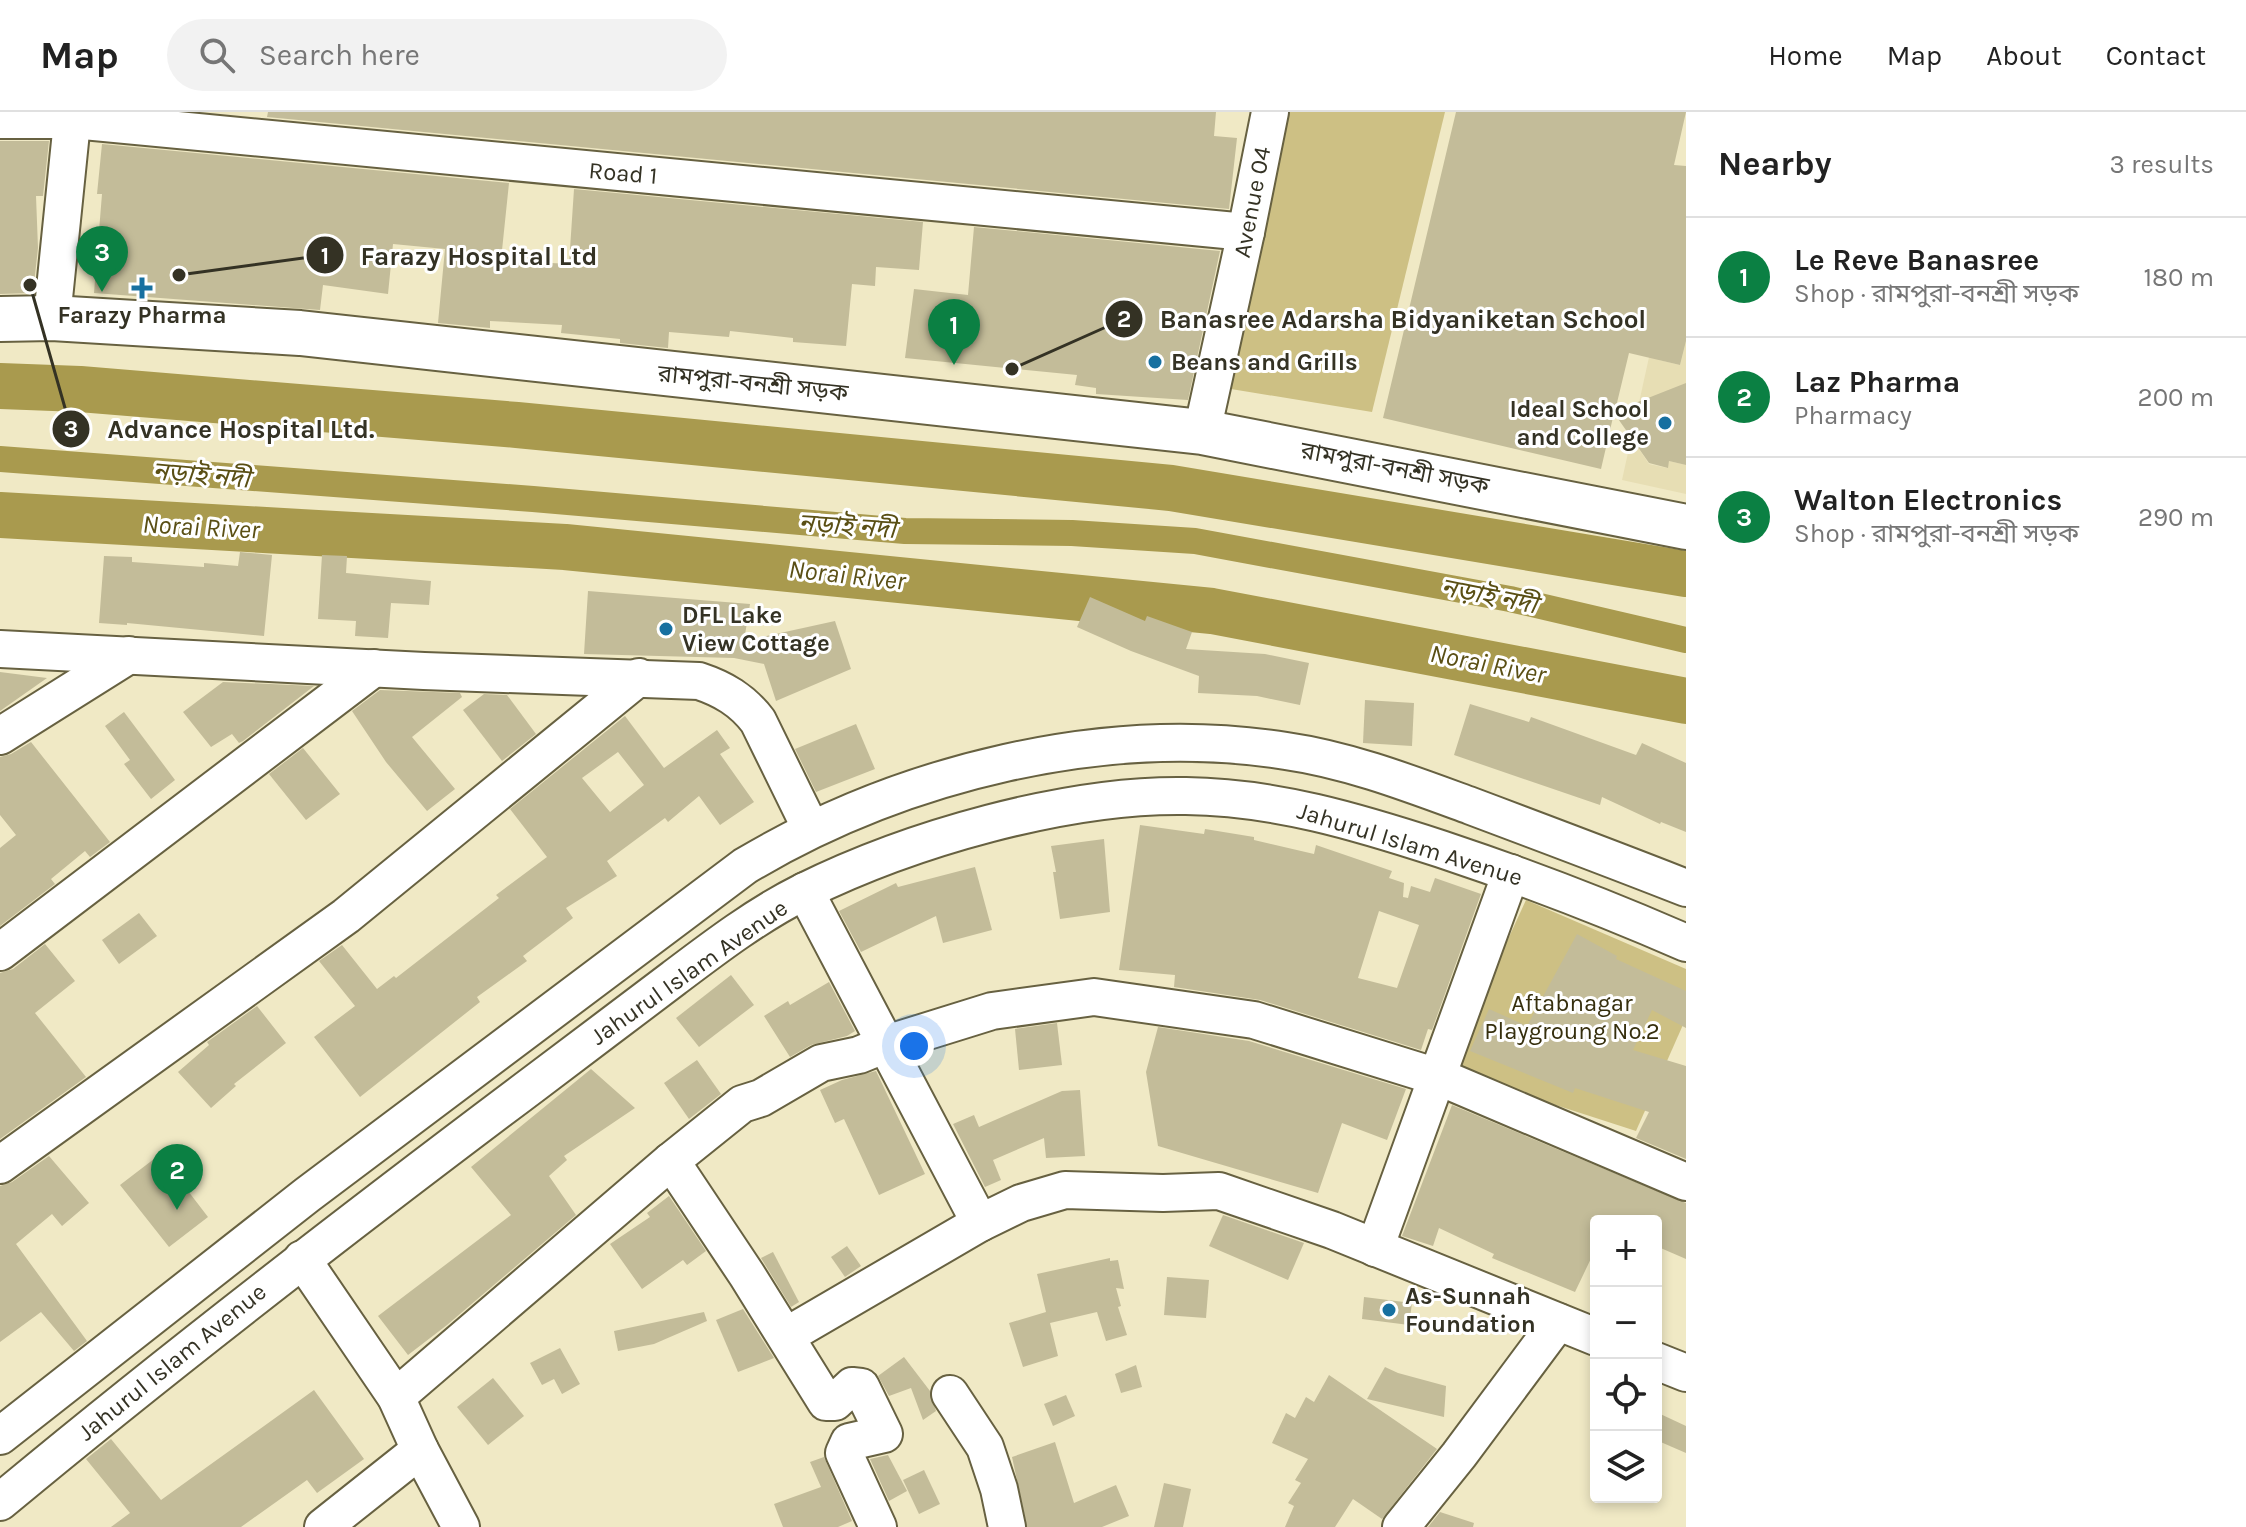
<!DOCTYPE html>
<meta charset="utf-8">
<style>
:root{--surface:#fff;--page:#f2f2f2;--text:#222;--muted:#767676;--line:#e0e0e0;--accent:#0b8043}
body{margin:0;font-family:Karla,"Noto Sans Bengali",sans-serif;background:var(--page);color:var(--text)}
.controls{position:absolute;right:24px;bottom:24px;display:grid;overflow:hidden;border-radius:8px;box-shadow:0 4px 12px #0003}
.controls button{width:72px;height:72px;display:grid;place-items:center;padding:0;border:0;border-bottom:2px solid var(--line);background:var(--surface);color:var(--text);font:40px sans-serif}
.you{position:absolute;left:914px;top:934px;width:28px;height:28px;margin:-20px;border:6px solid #fff;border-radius:50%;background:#1a73e8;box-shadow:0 0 0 12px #1a73e833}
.badge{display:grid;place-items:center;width:52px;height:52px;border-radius:50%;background:var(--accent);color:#fff;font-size:26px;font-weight:700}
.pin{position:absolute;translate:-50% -66px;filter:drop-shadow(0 2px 4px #0008)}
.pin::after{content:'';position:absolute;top:42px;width:28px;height:24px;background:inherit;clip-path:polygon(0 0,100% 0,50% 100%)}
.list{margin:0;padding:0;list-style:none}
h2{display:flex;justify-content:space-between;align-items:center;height:104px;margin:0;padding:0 32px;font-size:34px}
h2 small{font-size:26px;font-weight:400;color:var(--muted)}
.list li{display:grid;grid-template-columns:52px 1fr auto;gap:24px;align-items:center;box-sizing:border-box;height:120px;padding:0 32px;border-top:2px solid var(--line)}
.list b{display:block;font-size:30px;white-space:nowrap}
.list p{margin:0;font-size:26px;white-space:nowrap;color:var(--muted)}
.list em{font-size:26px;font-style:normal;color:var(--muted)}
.icon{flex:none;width:44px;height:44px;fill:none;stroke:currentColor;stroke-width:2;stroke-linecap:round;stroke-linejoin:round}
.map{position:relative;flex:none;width:1686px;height:1415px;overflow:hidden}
header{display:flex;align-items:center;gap:48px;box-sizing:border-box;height:112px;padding:0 40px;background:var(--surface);border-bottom:2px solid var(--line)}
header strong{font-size:38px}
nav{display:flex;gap:44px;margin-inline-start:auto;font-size:28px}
.search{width:560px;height:72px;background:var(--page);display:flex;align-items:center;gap:20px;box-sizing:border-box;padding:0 28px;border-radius:44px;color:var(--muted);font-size:30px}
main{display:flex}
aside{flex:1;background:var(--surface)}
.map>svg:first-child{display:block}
.built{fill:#e7deb4}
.green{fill:#cdc084}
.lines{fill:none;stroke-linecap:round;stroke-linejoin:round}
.canal{stroke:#a99a4e;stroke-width:26}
.river{stroke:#a99a4e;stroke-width:46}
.building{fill:#c3bc99;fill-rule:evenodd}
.minor-casing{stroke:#676141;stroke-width:40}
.major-casing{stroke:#676141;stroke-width:48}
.minor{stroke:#fff;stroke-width:36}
.major{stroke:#fff;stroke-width:44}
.poi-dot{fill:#1770a0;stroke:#fff;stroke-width:3}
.labels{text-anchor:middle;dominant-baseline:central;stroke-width:6;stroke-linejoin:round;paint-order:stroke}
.street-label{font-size:24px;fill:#343224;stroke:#fff}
.poi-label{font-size:24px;font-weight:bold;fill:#343224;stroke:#fff;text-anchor:start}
.park-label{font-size:24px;fill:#362f0d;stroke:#fff}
.water-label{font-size:26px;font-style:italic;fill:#5a4f15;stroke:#fff}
.leader{fill:none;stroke:#343224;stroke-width:3}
.callout-dot{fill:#343224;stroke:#fff;stroke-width:3}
.mark-label{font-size:24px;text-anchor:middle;font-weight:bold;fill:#fff}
.callout-label{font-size:26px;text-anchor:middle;font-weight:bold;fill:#343224;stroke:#fff;stroke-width:6;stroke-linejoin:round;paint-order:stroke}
</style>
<header>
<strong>Map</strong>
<div class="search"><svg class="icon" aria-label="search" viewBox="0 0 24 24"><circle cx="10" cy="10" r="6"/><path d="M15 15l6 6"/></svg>Search here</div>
<nav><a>Home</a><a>Map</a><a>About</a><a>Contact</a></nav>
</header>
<main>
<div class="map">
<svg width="1686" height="1415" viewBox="0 0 1686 1415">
<rect width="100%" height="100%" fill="#f0e9c5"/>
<polygon class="built" points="1686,77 1659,248 1680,253 1686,229 1686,276 1651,285 1639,337 1649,352 1667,356 1669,349 1686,353 1686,382 1622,368"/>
<g class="green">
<polygon points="1280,0 1445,0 1372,300 1231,277"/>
<polygon points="1526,788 1686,857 1686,906 1636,1019 1448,958"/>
</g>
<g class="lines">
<polyline class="canal" points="0,347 533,387 905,419 1072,421 1195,429 1510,487 1686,528"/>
<g class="river">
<polyline points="0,274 80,277 517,313 1171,376 1686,462"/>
<polyline points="0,403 565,435 1212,499 1686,589"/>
</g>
</g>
<g class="building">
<polygon points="268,0 1216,0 1214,24 1237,26 1229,97 267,5"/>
<polygon points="1456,0 1686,0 1674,53 1686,54 1686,229 1680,253 1629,241 1615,299 1686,271 1686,353 1669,349 1668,356 1649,351 1614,301 1601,357 1383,306"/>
<polygon points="0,29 49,29 43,84 36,84 38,136 33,181 0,182"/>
<polygon points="102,32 509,71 501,148 569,152 574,77 923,110 919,158 876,155 875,174 852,172 846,234 793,230 793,226 730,219 729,225 669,220 668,236 658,235 620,231 620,227 561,221 562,213 490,209 490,216 438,211 445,137 393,132 388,182 323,173 320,198 94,181 102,82 97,82"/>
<polygon points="974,115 1220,139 1188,288 1096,282 1096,276 1075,273 1077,263 905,246 914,177 968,183"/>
<polygon points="240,440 272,443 264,524 127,511 127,513 99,511 104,444 132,445 132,450 204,455 204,451 238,454"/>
<polygon points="322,443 347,444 346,461 431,469 429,493 391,491 388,526 355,524 356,509 318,507"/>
<polygon points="588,479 750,492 744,529 835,509 851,557 776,589 764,552 734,546 584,542"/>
<polygon points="1090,485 1145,509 1147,504 1192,520 1186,537 1265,542 1309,551 1300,593 1257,584 1198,581 1199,564 1131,539 1077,515"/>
<polygon points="0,560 47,566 0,599"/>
<polygon points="223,570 314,574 243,629 239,631 232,622 211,635 183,600"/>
<polygon points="380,578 460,581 462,585 412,625 455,677 427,699 386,650 352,599"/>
<polygon points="484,582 507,583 536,622 502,649 463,598"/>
<polygon points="1365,588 1414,591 1412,634 1363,631"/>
<polygon points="1470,592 1529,610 1531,605 1636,643 1642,631 1686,651 1686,720 1661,710 1660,712 1602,685 1600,693 1454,643"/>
<polygon points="124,600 175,668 151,687 124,652 130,648 105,614"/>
<path d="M625 604 664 656 717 618 730 636 720 642 754 690 720 713 699 684 668 710 665 706 607 749 617 764 566 796 573 806 523 844 527 849 477 885 480 890 360 985 314 925 355 894 319 849 342 833 377 877 394 864 396 866 499 786 496 783 547 745 510 697ZM618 640 644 673 610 700 582 666Z"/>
<polygon points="856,612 875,657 816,680 795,637"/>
<polygon points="31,630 110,730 90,745 85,739 51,767 55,772 0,814 0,736 16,723 0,703 0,645 11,642"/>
<polygon points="303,636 340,682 306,708 269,662"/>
<path d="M1140 713 1204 722 1205 717 1254 725V728L1314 742 1316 733 1392 759 1389 766 1404 771 1403 785 1408 786 1411 774 1430 780 1435 766 1481 782 1432 918 1428 917 1421 938 1260 888 1174 875 1175 863 1119 858ZM1379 799 1419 813 1397 876 1358 866Z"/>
<polygon points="1104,727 1110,800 1060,807 1053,760 1056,760 1051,734"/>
<polygon points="975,755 992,818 943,831 936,804 861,840 839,799 896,771 898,775"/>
<polygon points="139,801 157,824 119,852 102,828"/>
<polygon points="1577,822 1617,844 1616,847 1686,879 1686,916 1652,898 1633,938 1686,954 1686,1047 1636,1026 1649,1000 1575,976 1573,981 1470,939 1489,897 1527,914"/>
<polygon points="45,832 75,869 35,901 86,965 0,1027 0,861 13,857"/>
<polygon points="731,863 754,893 699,935 676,906"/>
<polygon points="829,870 855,919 847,924 811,933 790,945 764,904 788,889 790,893"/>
<polygon points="257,894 286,931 234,972 236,974 211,996 178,960 209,933 207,930"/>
<polygon points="1057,911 1062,953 1019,958 1015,917"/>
<polygon points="1158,915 1249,929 1406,977 1387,1028 1342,1011 1318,1081 1158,1034 1146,960"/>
<polygon points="697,948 721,982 689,1007 664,971"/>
<polygon points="591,957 635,996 564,1044 567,1048 549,1064 576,1103 447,1213 408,1243 378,1204 511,1103 471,1055"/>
<polygon points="876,959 925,1062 879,1083 844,1007 835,1011 820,978 842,968"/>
<polygon points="1080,978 1085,1044 1046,1046 1044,1026 993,1048 1001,1068 985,1075 953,1012 974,1003 979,1015 1062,979"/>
<polygon points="1452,993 1686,1091 1686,1147 1656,1134 1656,1109 1596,1109 1596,1136 1575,1180 1492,1146 1494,1142 1439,1116 1433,1134 1402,1124"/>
<polygon points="167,1037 192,1070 185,1075 208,1105 169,1135 120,1073"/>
<polygon points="49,1044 89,1091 62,1114 52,1102 16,1132 87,1229 74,1239 41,1200 0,1230 0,1074 12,1070"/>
<polygon points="669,1084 706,1139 687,1153 683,1148 642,1177 610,1132 650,1105 647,1101"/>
<polygon points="1223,1103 1304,1131 1288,1168 1209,1134"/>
<polygon points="847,1134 861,1154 845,1165 831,1145"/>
<polygon points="773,1140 799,1190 791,1195 761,1146"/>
<polygon points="1110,1146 1110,1149 1118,1148 1124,1177 1116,1176 1121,1194 1118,1195 1127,1223 1106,1229 1097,1200 1050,1211 1058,1244 1023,1255 1009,1211 1046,1200 1037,1162"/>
<polygon points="1167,1165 1209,1168 1206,1206 1164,1203"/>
<polygon points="1364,1185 1412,1191 1409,1213 1362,1207"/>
<polygon points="743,1197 774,1246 738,1260 716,1208"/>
<polygon points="704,1200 707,1209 654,1232 618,1239 614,1219"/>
<polygon points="560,1236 580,1272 562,1282 554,1267 542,1273 530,1251"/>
<polygon points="904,1245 930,1279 936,1299 923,1308 911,1276 889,1284 878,1264"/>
<polygon points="1136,1253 1142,1275 1121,1281 1115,1262"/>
<polygon points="1385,1255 1398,1261 1446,1274 1444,1305 1367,1287"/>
<polygon points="1329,1263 1437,1337 1382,1407 1353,1387 1335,1415 1285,1415 1294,1394 1288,1391 1301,1371 1295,1368 1308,1347 1272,1331 1286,1301 1295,1306 1306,1285 1314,1290"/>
<polygon points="493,1266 524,1304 488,1333 457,1295"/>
<polygon points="314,1278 364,1347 317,1381 307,1368 241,1415 111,1415 130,1401 86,1347 111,1327 161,1388"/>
<polygon points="1066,1283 1075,1304 1053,1314 1044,1292"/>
<polygon points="1656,1300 1686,1314 1686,1341 1656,1328"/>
<polygon points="1055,1330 1074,1391 1116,1373 1129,1404 1102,1415 1027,1415 1012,1345"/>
<polygon points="888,1343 907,1379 889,1389 870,1347"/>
<polygon points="824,1345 852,1409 838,1415 783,1415 774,1392 821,1375 810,1350"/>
<polygon points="924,1358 940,1392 919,1402 903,1368"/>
<polygon points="1164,1371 1191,1377 1183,1415 1154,1415"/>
<polygon points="1440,1400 1474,1411 1473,1415 1428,1415"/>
</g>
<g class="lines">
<g class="minor-casing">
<g id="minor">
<polyline points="0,8 73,8 1246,120"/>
<polyline points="52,206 73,0"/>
<polyline points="1202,320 1246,120 1270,0"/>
<path d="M0 537 424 559 699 569C723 577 742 588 758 609L811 717"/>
<polyline points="0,624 129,543"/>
<polyline points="805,779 980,1111"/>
<polyline points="0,840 374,556"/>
<polyline points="671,1049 747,1163 826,1290 835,1290 852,1274 861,1275 884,1322 849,1330 844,1341 878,1415"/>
<polyline points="0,1053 346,804 639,565"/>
<polyline points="1375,1136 1511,761"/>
<polyline points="302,1147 396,1285 420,1338 323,1415"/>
<polyline points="786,1224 980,1111 1021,1091 1065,1078 1163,1081 1219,1079 1332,1118 1596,1225"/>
<polyline points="1656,1249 1686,1261"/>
<polyline points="950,1282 985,1335 999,1377 1007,1415"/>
<polyline points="396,1285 671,1049 742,992 761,986 821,951 859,943 886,932 992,899 1094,885 1254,908 1444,967 1686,1070"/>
<path d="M0 1324 307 1083 745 754C901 661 1105 610 1286 639 1349 648 1411 672 1471 694 1543 721 1615 748 1686 776"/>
<polyline points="420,1338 461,1415"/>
<path d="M0 1390C174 1245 354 1107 535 971 581 936 628 901 674 866 715 835 757 803 803 780 910 727 1066 682 1186 684 1275 685 1358 710 1441 737 1525 765 1606 796 1686 831"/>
<polyline points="1401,1415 1459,1343 1558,1210"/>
</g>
</g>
<g class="major-casing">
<polyline id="major" points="0,207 52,206 300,221 1202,320 1686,415"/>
</g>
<use href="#minor" class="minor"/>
<use href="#major" class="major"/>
</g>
<g class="poi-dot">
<path d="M138 164h8v8h8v8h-8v8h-8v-8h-8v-8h8z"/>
<circle cx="1155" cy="250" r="8"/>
<circle cx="1665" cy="311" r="8"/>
<circle cx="666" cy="517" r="8"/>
<circle cx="1389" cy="1198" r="8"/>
</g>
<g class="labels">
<g class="street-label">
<text transform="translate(623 61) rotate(5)">Road 1</text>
<text transform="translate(1252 90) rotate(-79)">Avenue 04</text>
<text transform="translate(753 271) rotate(6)">রামপুরা-বনশ্রী সড়ক</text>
<text transform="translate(1395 356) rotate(11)">রামপুরা-বনশ্রী সড়ক</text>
<text transform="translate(1410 732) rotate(17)">Jahurul Islam Avenue</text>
<text transform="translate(689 860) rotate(-35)">Jahurul Islam Avenue</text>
<text transform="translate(172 1250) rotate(-39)">Jahurul Islam Avenue</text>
</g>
<g class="poi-label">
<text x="142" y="203" text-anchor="middle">Farazy Pharma</text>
<text x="1171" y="250">Beans and Grills</text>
<text x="1649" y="297" text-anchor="end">Ideal School<tspan x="1649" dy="28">and College</tspan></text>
<text x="682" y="503">DFL Lake<tspan x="682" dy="28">View Cottage</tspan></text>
<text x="1405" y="1184">As-Sunnah<tspan x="1405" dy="28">Foundation</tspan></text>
</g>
<g class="park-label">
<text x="1572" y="891">Aftabnagar<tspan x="1572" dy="28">Playgroung No.2</tspan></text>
</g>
<g class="water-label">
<text transform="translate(201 363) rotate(5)">নড়াই নদী</text>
<text transform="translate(847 414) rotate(4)">নড়াই নদী</text>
<text transform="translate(201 415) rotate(3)">Norai River</text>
<text transform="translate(847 463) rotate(6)">Norai River</text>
<text transform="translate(1489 484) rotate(11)">নড়াই নদী</text>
<text transform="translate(1488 552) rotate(11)">Norai River</text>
</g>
</g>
<path class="leader" d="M179 163L325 143M1012 257L1124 207M30 173L71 317"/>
<g class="callout-dot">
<circle cx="179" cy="163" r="8"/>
<circle cx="1012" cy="257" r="8"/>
<circle cx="30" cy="173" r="8"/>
<circle cx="325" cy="143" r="20"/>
<circle cx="1124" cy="207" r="20"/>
<circle cx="71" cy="317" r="20"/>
</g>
<g class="mark-label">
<text x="325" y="152">1</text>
<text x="1124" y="215">2</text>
<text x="71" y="325">3</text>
</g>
<g class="callout-label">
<text x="479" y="153">Farazy Hospital Ltd</text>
<text x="1403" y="216">Banasree Adarsha Bidyaniketan School</text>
<text x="241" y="326">Advance Hospital Ltd.</text>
</g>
</svg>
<div class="controls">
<button>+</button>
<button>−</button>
<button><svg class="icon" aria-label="locate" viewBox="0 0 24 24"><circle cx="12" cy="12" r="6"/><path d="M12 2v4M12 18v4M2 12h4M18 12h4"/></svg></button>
<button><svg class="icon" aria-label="layers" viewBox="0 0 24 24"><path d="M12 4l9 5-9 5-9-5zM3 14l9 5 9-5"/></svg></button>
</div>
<div class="you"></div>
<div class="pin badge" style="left:954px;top:253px">1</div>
<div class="pin badge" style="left:177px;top:1098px">2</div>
<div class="pin badge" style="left:102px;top:180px">3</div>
</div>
<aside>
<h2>Nearby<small>3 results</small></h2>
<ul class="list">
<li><span class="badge">1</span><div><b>Le Reve Banasree</b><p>Shop · রামপুরা-বনশ্রী সড়ক</p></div><em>180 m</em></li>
<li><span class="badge">2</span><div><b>Laz Pharma</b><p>Pharmacy</p></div><em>200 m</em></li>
<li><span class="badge">3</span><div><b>Walton Electronics</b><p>Shop · রামপুরা-বনশ্রী সড়ক</p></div><em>290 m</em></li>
</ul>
</aside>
</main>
